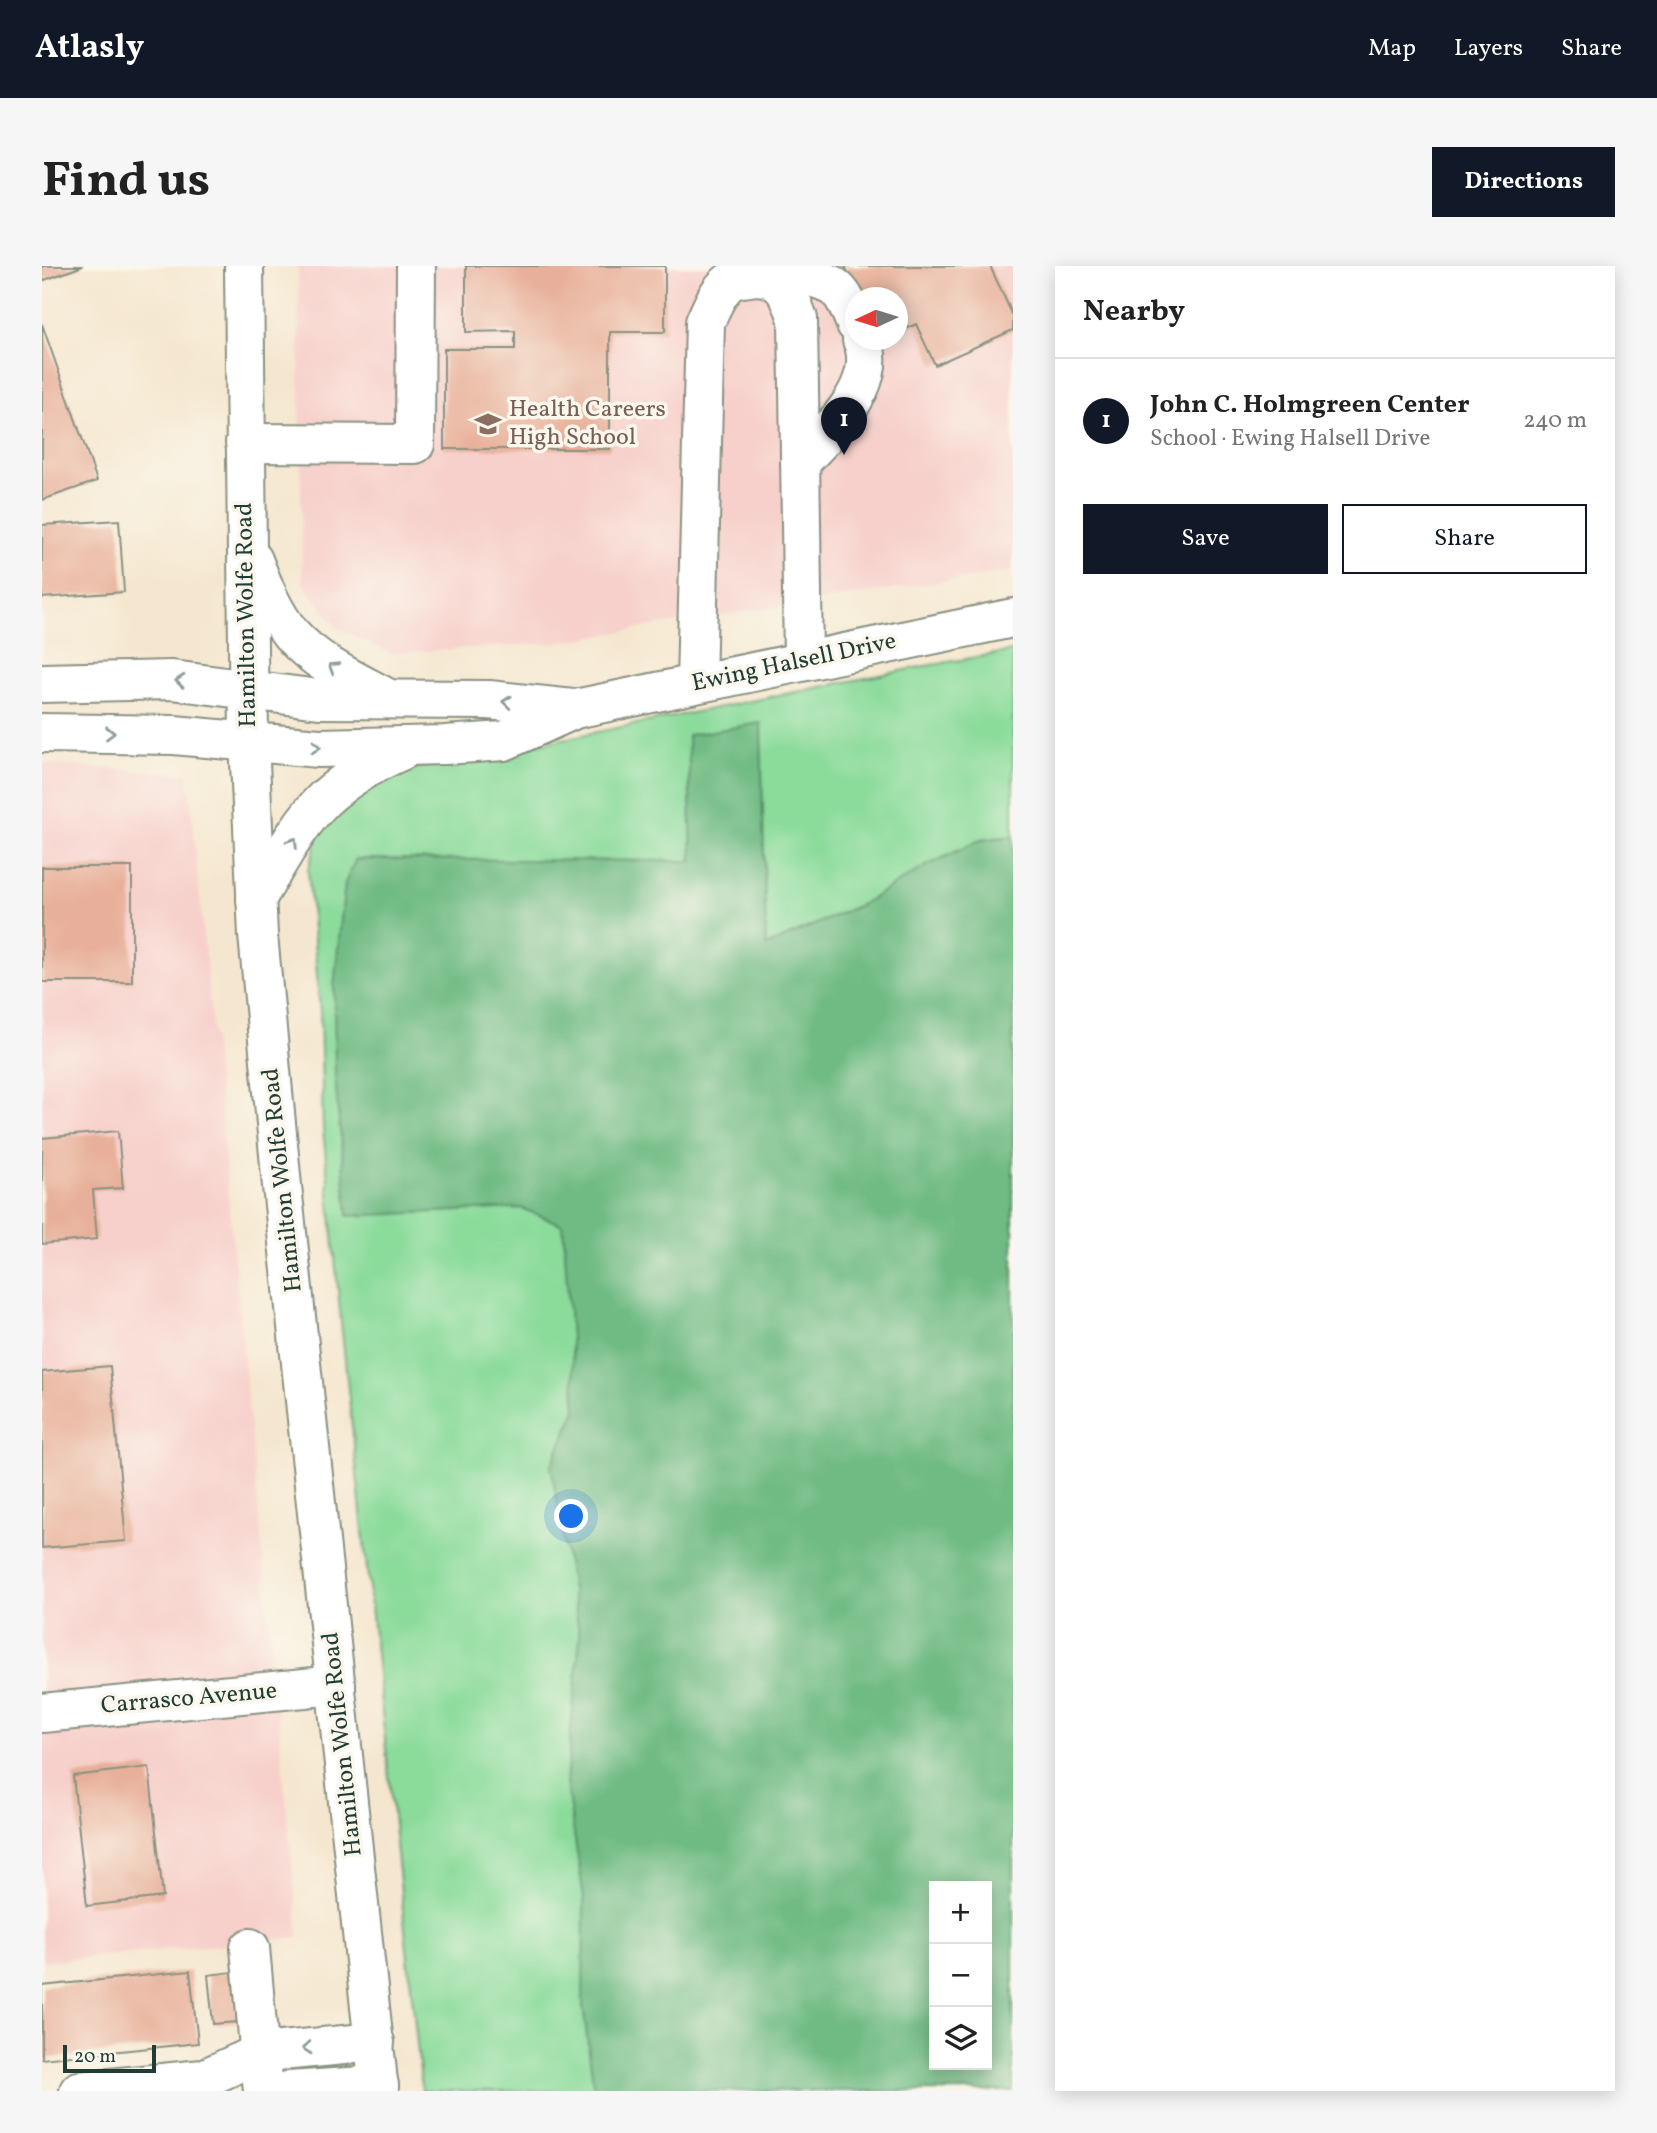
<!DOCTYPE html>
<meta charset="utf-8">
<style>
:root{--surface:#fff;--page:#f6f6f6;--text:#222;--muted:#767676;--line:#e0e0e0;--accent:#111827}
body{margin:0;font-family:Vollkorn,serif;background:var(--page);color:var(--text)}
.controls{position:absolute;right:21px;bottom:21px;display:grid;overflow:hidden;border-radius:0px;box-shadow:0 4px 18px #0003}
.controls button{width:63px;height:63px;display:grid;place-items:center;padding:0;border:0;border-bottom:2px solid var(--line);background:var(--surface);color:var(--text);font:35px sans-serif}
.compass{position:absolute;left:803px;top:21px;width:63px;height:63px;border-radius:50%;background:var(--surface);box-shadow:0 4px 18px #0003;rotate:266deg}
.scale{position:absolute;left:21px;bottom:18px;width:93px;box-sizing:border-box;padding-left:7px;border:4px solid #1f3d34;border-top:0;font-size:19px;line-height:24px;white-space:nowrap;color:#1f3d34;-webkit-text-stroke:5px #fbf7ec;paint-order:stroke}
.you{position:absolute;left:530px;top:1251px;width:24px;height:24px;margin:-18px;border:5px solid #fff;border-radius:50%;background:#1a73e8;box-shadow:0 0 0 10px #1a73e833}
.badge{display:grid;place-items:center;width:46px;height:46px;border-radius:50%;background:var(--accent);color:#fff;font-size:23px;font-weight:700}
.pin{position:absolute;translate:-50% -58px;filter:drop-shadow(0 2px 4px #0008)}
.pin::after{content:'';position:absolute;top:37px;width:24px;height:21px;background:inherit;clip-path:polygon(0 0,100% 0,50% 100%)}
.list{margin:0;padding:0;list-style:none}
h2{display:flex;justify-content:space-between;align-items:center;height:91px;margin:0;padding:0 28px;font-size:30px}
h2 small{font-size:23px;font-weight:400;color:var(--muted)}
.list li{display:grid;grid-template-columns:46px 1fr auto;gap:21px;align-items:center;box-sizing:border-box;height:126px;padding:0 28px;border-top:2px solid var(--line)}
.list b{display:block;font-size:26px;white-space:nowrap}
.list p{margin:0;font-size:23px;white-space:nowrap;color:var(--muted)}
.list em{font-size:23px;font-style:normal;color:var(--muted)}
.actions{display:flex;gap:14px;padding:21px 28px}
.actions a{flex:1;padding:16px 0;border:2px solid var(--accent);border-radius:0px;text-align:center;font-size:24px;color:var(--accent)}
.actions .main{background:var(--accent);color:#fff}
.icon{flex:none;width:38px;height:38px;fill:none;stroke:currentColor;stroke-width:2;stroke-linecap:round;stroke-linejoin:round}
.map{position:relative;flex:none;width:971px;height:1825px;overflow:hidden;border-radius:0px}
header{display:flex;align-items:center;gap:42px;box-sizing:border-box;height:98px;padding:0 35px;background:var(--accent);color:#fff}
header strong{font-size:33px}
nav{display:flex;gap:38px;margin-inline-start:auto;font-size:24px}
.intro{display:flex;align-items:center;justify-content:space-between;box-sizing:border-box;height:168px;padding:0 42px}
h1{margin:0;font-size:49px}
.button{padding:18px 32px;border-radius:0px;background:var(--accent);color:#fff;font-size:24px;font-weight:700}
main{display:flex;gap:42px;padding:0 42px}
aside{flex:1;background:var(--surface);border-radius:0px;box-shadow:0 4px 18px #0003}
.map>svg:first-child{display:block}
.built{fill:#f7d0cb;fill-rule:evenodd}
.green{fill:#8bdb9b;stroke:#558c68;stroke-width:2;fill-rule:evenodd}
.forest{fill:#70bb83;stroke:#487c5c;stroke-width:2;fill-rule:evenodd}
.building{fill:#e8b09a}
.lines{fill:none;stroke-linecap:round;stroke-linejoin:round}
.minor-casing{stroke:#8a9282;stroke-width:42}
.minor{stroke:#fff;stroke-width:38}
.oneway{stroke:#8f9e9a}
.labels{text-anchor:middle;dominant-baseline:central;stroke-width:7;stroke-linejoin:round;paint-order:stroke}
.education-label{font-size:24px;fill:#785e54;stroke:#fbf7ec;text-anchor:start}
.street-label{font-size:24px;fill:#1f3d34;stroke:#fbf7ec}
</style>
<header>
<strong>Atlasly</strong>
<nav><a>Map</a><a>Layers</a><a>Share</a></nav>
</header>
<div class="intro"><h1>Find us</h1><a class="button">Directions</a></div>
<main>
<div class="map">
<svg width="971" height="1825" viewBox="0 0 971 1825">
<rect width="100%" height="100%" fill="#fbf7ec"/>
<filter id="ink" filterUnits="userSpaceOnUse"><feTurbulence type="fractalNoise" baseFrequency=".0143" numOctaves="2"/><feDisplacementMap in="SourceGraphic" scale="14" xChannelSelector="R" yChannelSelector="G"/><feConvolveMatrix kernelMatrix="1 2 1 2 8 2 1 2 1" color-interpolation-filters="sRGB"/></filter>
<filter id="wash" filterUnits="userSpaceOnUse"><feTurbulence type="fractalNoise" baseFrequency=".00686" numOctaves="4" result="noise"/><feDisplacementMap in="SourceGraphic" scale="28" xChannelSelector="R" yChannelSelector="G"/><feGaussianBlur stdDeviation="1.57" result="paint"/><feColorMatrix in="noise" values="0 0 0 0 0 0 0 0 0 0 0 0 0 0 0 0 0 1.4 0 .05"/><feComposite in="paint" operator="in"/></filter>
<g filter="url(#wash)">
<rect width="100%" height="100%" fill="#f5e7cf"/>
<g class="built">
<path d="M256 0H971V305L635 356 514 377 348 387 297 363 260 316ZM814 32H856V74H814Z"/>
<polygon points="0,498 146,508 257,1671 0,1696"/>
</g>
<path class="green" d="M971 385V1825H380L299 1056 281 862 278 745 266 604 277 568 292 546 337 515 371 503 883 400ZM892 1620H945V1799H892Z"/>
<path class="forest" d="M719 457 724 680 820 638 886 599 938 574 971 570V1825H552L541 1740 542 1632 524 1516 538 1371 509 1200 534 1144 521 959 479 942 306 950 293 812 292 720 303 617 314 593 650 595 646 469ZM892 1620H945V1799H892Z"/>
<g id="blocks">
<g class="building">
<polygon points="0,0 41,0 0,15"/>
<polygon points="424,0 623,0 623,66 568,66 568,183 402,183 402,83 473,83 473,65 424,66"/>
<polygon points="803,0 948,0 971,50 971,64 893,99 874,58 856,67 856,32 817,32"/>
<polygon points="0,58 55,215 0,234"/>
<polygon points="77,254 82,326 0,332 0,259"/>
<rect x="0" y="601" width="90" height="115"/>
<polygon points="76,865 81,922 51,924 55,973 0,978 0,872"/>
<polygon points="68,1100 84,1275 0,1282 0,1106"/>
<polygon points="107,1501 121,1631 45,1640 31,1510"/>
<polygon points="148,1705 156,1777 0,1793 0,1720"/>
<polygon points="190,1706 195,1756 171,1758 166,1709"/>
</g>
</g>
</g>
<g filter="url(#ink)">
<use href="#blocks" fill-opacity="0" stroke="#8a9282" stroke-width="2"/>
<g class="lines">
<g class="minor-casing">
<g id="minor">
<polyline points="202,0 207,474 216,669 240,920 337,1825"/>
<path d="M717 10C744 11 786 4 802 32 807 40 810 49 814 58"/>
<polyline points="203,177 373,178 374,0"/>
<path d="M758 197C785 167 840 118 820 74"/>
<path d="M211 294C221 320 231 346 249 368 274 397 312 414 345 432"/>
<polyline points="0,417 130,414 277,433 447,434 531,443"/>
<path d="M654 417 663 56C669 43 677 21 691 14 695 12 702 12 707 11 738 6 748 28 756 53L761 394"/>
<polyline points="0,467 132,469 277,482 403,479 462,475 533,443 971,352"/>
<path d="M214 633C235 600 254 561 282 533 305 512 333 496 361 484"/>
<polyline points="0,1447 294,1419"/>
<polyline points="208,1682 221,1825"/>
<polyline points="37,1825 161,1813 218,1787 333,1776"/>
<polyline points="247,1825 337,1819"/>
</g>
</g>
<use href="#minor" class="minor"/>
</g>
<defs><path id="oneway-chevron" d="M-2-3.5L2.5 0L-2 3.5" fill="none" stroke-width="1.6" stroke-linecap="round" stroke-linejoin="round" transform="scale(1.75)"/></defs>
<g class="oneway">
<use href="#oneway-chevron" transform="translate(291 401) rotate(-147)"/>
<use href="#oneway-chevron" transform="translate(138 415) rotate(-175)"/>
<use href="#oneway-chevron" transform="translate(465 436) rotate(-174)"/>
<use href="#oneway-chevron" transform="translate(68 467) rotate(1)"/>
<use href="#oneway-chevron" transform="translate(274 481) rotate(4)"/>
<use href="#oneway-chevron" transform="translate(251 576) rotate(-57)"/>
<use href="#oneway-chevron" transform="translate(265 1782) rotate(175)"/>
</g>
</g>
<defs>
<g id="school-bare" transform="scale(2.1)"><path d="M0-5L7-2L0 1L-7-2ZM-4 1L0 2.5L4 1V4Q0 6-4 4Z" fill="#8d6e63" stroke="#fbf7ec" stroke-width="2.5" paint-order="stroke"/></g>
</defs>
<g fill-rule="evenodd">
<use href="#school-bare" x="446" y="158"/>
</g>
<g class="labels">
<g class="education-label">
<text x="467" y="144">Health Careers<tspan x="467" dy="28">High School</tspan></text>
</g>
<g class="street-label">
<text transform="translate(205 349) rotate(-91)">Hamilton Wolfe Road</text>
<text transform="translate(752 397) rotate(-12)">Ewing Halsell Drive</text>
<text transform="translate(241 914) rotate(-96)">Hamilton Wolfe Road</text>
<text transform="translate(147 1433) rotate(-5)">Carrasco Avenue</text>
<text transform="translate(301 1478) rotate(-96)">Hamilton Wolfe Road</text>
</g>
</g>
</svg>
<div class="controls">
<button>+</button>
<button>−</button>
<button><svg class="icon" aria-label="layers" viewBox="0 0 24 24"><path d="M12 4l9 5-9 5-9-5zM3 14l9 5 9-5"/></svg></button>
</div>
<svg class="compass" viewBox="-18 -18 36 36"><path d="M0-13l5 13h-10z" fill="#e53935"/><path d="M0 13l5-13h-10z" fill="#767676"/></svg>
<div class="scale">20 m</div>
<div class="you"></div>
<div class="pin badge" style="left:802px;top:189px">1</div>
</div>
<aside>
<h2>Nearby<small></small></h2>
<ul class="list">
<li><span class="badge">1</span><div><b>John C. Holmgreen Center</b><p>School · Ewing Halsell Drive</p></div><em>240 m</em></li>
</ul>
<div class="actions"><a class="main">Save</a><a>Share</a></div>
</aside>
</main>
